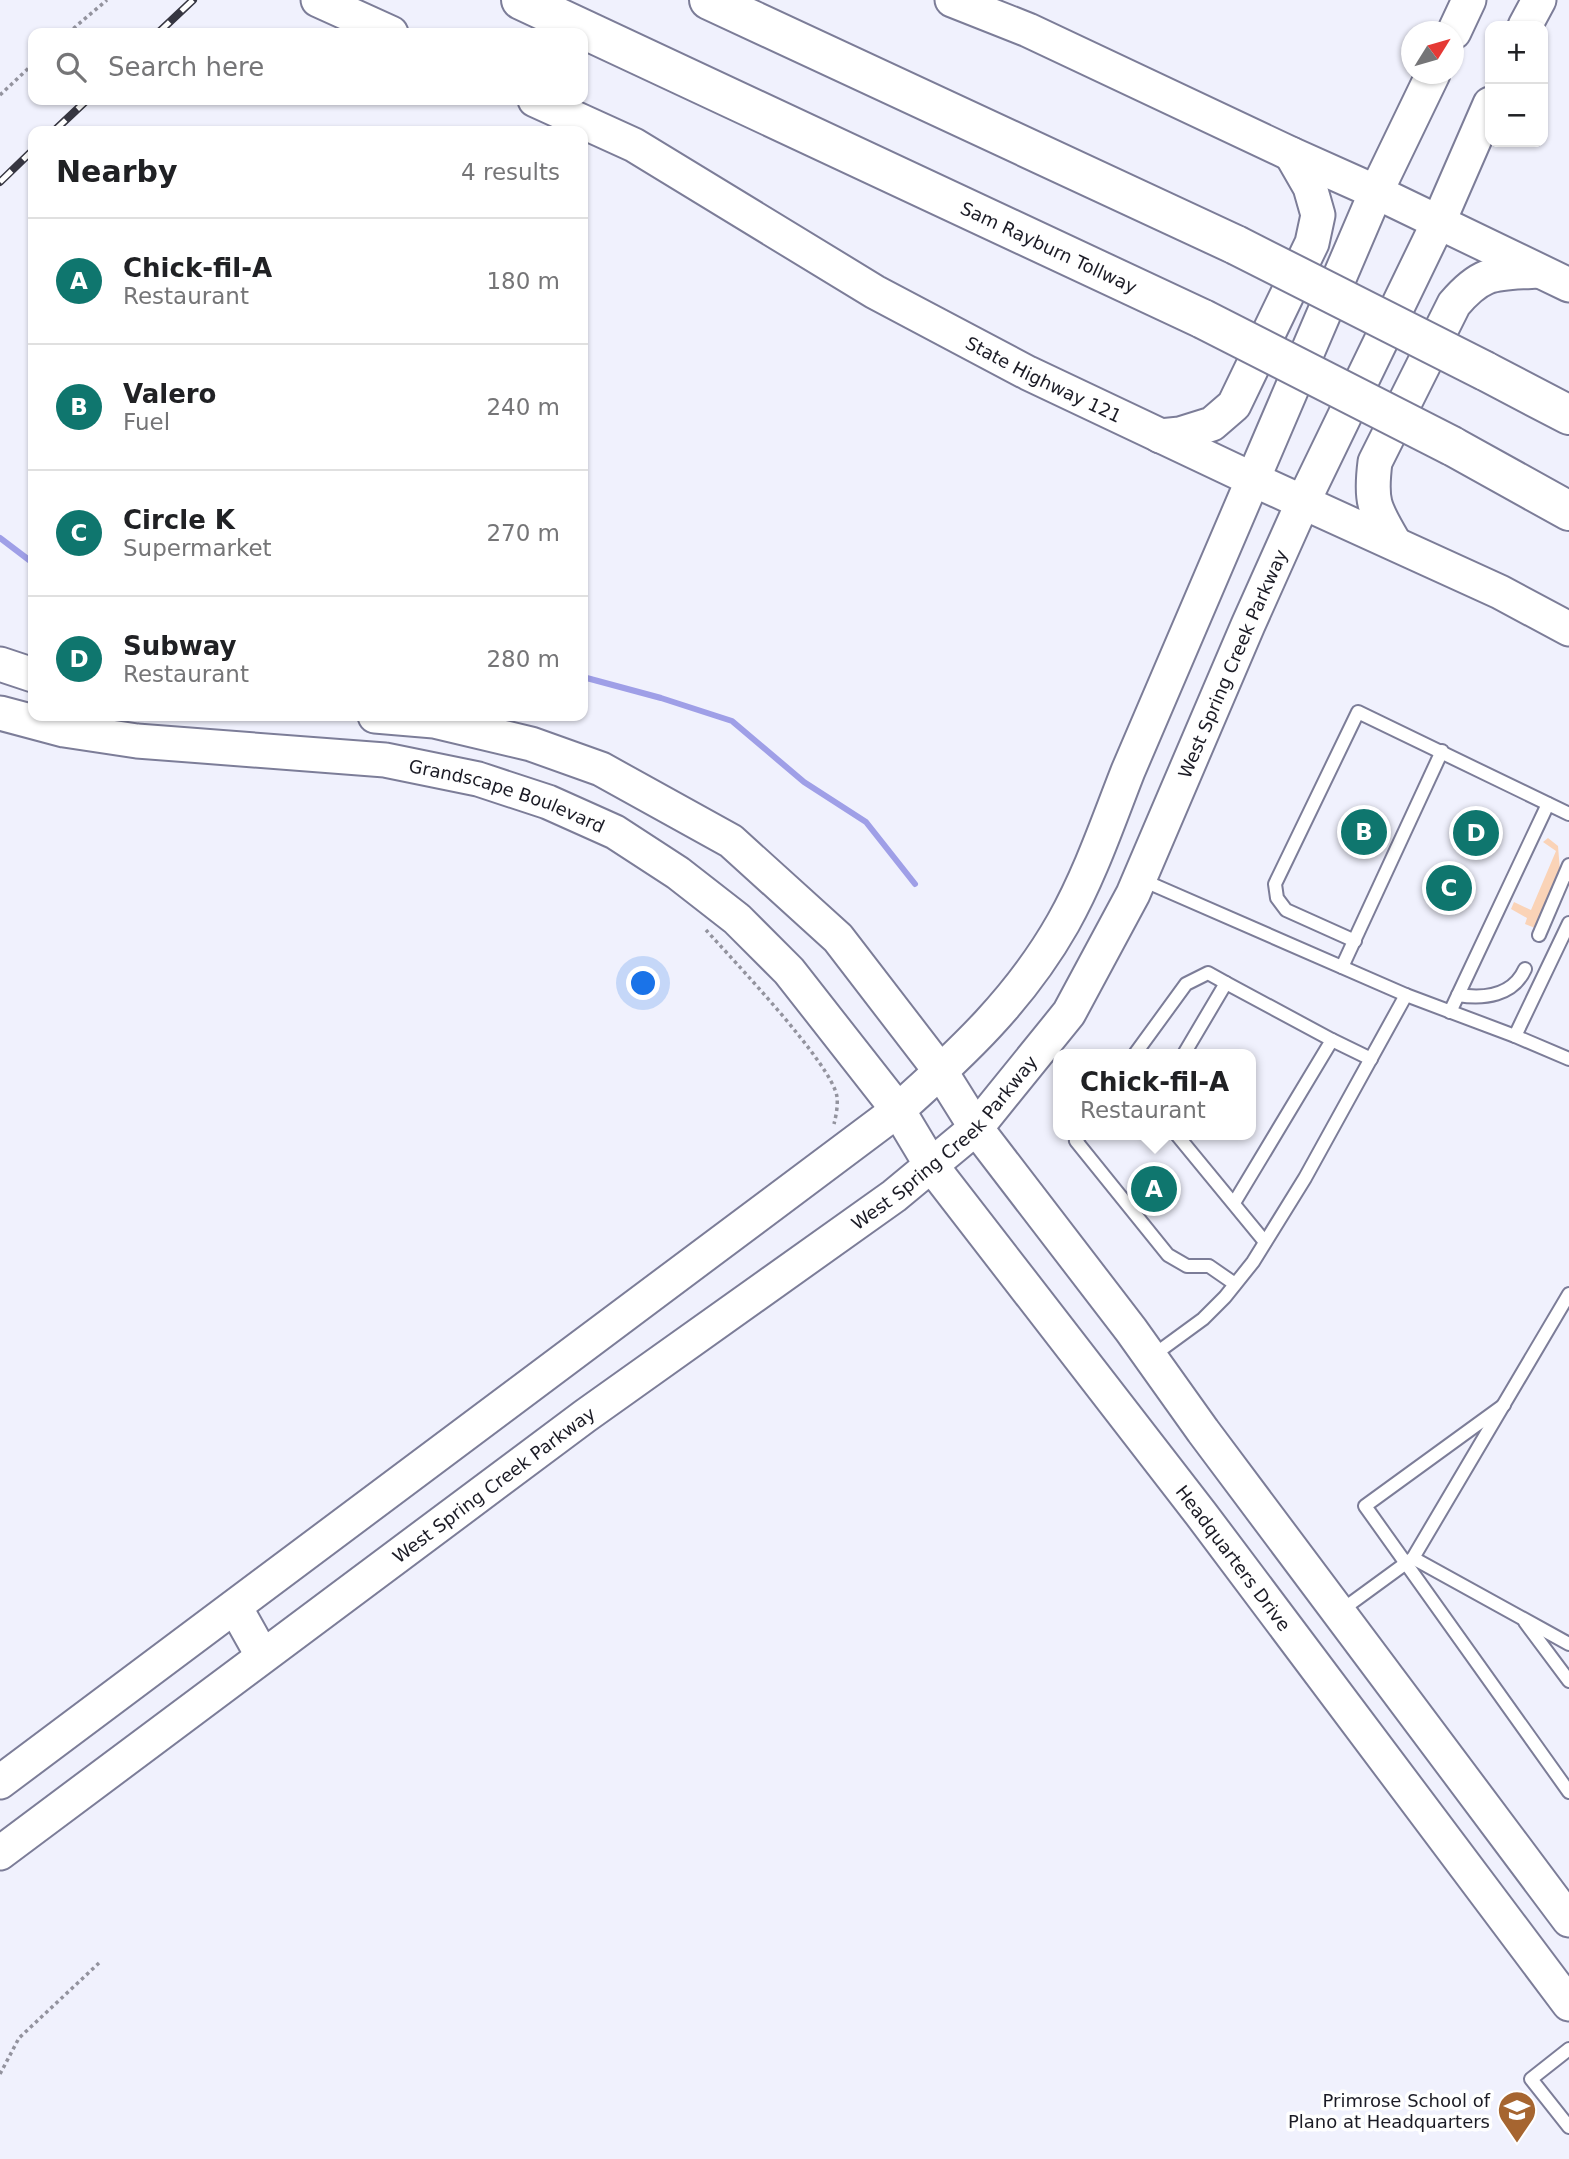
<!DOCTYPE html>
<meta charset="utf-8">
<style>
:root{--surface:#fff;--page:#f2f2f2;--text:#202124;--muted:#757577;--line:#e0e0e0;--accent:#0f766e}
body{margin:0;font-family:"DejaVu Sans",sans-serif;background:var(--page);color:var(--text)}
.controls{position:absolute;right:21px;top:21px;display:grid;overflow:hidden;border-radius:14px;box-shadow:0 2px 5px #0004}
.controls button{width:63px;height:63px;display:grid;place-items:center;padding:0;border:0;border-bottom:2px solid var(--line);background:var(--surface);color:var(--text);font:35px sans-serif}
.compass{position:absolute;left:1401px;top:21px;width:63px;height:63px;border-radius:50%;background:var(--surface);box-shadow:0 2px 5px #0004;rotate:53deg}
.you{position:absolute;left:644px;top:984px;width:24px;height:24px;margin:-18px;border:5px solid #fff;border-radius:50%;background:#1a73e8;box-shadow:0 0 0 10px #1a73e833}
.badge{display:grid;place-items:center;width:46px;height:46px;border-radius:50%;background:var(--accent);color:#fff;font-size:23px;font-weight:700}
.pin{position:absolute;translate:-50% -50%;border:4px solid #fff;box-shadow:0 2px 7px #0006}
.popup{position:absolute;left:1053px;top:1049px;width:203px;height:91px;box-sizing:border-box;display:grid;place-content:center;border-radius:14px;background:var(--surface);filter:drop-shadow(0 2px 5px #0005);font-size:23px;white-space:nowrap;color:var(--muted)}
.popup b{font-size:26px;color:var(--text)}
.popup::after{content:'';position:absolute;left:50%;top:100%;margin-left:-14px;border:14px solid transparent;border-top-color:var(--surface)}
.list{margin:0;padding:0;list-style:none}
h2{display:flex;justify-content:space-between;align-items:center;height:91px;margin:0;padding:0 28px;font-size:30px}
h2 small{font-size:23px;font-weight:400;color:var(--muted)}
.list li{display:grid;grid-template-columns:46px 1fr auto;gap:21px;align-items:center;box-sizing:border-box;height:126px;padding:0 28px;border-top:2px solid var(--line)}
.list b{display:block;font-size:26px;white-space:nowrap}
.list p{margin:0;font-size:23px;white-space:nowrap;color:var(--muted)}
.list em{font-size:23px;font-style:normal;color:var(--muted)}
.icon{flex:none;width:38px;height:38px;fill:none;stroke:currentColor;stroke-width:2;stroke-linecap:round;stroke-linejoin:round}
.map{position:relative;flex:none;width:1569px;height:2159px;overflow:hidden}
.search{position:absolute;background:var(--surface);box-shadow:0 2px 5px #0004;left:28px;top:28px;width:560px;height:77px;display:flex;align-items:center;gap:18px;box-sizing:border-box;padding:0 24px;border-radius:14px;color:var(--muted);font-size:26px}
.panel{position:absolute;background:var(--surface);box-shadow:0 2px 5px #0004;left:28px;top:126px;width:560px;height:595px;border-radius:14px}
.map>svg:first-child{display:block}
.green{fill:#fad3b7}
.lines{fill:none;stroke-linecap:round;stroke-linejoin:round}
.stream{stroke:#9f9fe7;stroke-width:6}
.lane-casing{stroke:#7c7d98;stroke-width:16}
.secondary-casing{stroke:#7c7d98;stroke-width:37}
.highway-casing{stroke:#7c7d98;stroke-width:42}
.path{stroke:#93939e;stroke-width:3.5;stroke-dasharray:3.5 3.5;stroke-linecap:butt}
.lane{stroke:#fff;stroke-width:12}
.secondary{stroke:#fff;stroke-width:33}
.highway{stroke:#fff;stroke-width:38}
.rail-casing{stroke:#363641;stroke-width:8}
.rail{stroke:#fff;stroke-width:5;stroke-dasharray:16;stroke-linecap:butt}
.highway-bridge-casing{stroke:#7c7d98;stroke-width:42;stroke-linecap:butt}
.highway-bridge{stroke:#fff;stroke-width:38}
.labels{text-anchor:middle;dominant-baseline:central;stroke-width:7;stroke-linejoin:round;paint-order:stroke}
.street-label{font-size:18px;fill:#1b1b25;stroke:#fff}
.poi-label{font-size:18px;fill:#1b1b25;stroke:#fff;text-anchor:end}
</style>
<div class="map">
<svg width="1569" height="2159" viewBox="0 0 1569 2159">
<rect width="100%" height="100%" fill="#f0f1fd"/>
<polygon class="green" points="1548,838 1558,846 1560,871 1535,928 1525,924 1527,918 1511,909 1514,902 1531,910 1556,851 1543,842"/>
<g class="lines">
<g class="stream">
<polyline points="0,538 33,563"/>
<polyline points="583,677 661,698 732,721 804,782 866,822 915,884"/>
</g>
<g class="lane-casing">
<g id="lane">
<polyline points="1140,879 1406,995 1515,1036 1569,923"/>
<polyline points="1539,935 1569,865"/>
<polyline points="1355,941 1286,910 1277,898 1275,884 1358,712 1569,814"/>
<polyline points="1342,967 1442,751"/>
<path d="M1458 995C1484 999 1513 996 1525 969"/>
<polyline points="1450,1012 1548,804"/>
<polyline points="1515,1036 1569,1059"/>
<polyline points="1332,1040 1371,1059"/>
<polyline points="1135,1054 1186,984 1208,973 1226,983"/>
<polyline points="1184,1054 1226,983 1332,1040 1234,1203"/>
<polyline points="1080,1135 1076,1141 1168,1255 1187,1266 1209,1266 1235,1284"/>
<polyline points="1177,1135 1265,1242"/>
<polyline points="1151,1357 1203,1319 1225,1297 1253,1262 1305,1178 1406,995"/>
<polyline points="1504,1405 1365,1506 1569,1792"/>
<polyline points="1413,1558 1569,1644"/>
<polyline points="1339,1612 1413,1558 1569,1294"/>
<polyline points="1525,1622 1569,1681"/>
<polyline points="1569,2049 1531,2079 1569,2127"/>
</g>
</g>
<g class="secondary-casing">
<g id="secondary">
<polyline points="318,0 391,33"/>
<polyline points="952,0 1028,30 1291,154 1376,192 1569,285"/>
<polyline points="1525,26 1539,0"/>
<polyline points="1454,32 1469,0"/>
<path id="s1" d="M535 100 634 145 875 292 1028 373 1252 479 1500 592 1569 629"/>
<polyline points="1160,436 1180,434 1212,424 1234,405 1312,243 1318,215 1310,187 1291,154"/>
<path d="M1394 542C1374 508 1370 502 1375 462L1454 304C1483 270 1495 274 1537 271"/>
<polyline points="0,664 33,675"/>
<path id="s2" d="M0 713 64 730 137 741 385 760 478 779 548 802 615 832 678 873 737 919 789 971 898 1110 931 1165 1201 1514 1569 2004"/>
<polyline points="375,716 434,721 531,744 601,769 731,841 838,938 941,1072 976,1128 1131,1330 1203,1431 1569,1920"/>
<polyline points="235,1607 262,1655"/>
<path d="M0 1782 898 1110C962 1053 1020 999 1063 923 1090 875 1108 822 1128 771L1376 192 1433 74"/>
<path id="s3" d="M0 1853 585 1416 894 1196 976 1128 1069 1013 1133 894 1248 625 1303 502 1439 221 1490 104"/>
</g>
</g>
<g class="highway-casing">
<g id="highway">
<path id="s4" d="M521 0 1203 319"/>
<polyline points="709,0 1236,245"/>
<polyline points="1485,371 1569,415"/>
<polyline points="1452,446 1569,511"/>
</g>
</g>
<g class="path">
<polyline points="68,33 107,0"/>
<polyline points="0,95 33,64"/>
<path d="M706 930C732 959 833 1065 837 1097 838 1106 836 1116 834 1124"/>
<polyline points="0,2074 19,2038 99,1963"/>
</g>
<use href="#lane" class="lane"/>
<use href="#secondary" class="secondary"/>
<use href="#highway" class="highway"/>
<g class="rail-casing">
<g id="rail">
<polyline points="158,33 193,0"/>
<polyline points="54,131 87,100"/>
<polyline points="0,182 33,150"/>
</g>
</g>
<use href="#rail" class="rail"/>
<g class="highway-bridge-casing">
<g id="highway-bridge">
<polyline points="1236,245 1485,371"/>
<polyline points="1203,319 1452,446"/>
</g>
</g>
<use href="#highway-bridge" class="highway-bridge"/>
</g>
<defs>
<g id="school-pin" transform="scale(2.0125)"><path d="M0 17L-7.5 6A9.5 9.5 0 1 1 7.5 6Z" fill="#a66530" stroke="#fff"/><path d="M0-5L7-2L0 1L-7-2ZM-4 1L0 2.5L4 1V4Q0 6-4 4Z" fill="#fff"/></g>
</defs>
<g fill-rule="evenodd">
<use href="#school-pin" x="1517" y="2110"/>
</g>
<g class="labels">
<g class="street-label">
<text stroke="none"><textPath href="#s4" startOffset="583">Sam Rayburn Tollway</textPath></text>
<text stroke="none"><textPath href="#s1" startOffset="581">State Highway 121</textPath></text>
<text stroke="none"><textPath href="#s3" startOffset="1750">West Spring Creek Parkway</textPath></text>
<text stroke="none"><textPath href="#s2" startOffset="516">Grandscape Boulevard</textPath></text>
<text stroke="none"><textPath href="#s3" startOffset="1183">West Spring Creek Parkway</textPath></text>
<text stroke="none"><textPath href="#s3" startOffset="616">West Spring Creek Parkway</textPath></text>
<text stroke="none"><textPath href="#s2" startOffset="1591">Headquarters Drive</textPath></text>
</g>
<g class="poi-label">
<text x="1490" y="2100">Primrose School of<tspan x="1490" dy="21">Plano at Headquarters</tspan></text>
</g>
</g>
</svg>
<div class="controls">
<button>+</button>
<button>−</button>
</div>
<svg class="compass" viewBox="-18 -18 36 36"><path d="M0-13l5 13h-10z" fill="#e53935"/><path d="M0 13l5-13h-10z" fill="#757577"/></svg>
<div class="you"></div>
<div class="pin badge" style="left:1154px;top:1189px">A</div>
<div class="popup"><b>Chick-fil-A</b>Restaurant</div>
<div class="pin badge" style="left:1364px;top:832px">B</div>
<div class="pin badge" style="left:1449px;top:888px">C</div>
<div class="pin badge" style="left:1476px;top:833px">D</div>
<div class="search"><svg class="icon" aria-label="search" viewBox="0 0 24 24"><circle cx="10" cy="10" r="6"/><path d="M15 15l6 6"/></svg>Search here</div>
<section class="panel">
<h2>Nearby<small>4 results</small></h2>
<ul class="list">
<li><span class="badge">A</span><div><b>Chick-fil-A</b><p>Restaurant</p></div><em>180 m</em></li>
<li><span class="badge">B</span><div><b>Valero</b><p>Fuel</p></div><em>240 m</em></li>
<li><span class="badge">C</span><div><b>Circle K</b><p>Supermarket</p></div><em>270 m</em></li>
<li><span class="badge">D</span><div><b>Subway</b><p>Restaurant</p></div><em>280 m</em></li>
</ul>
</section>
</div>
